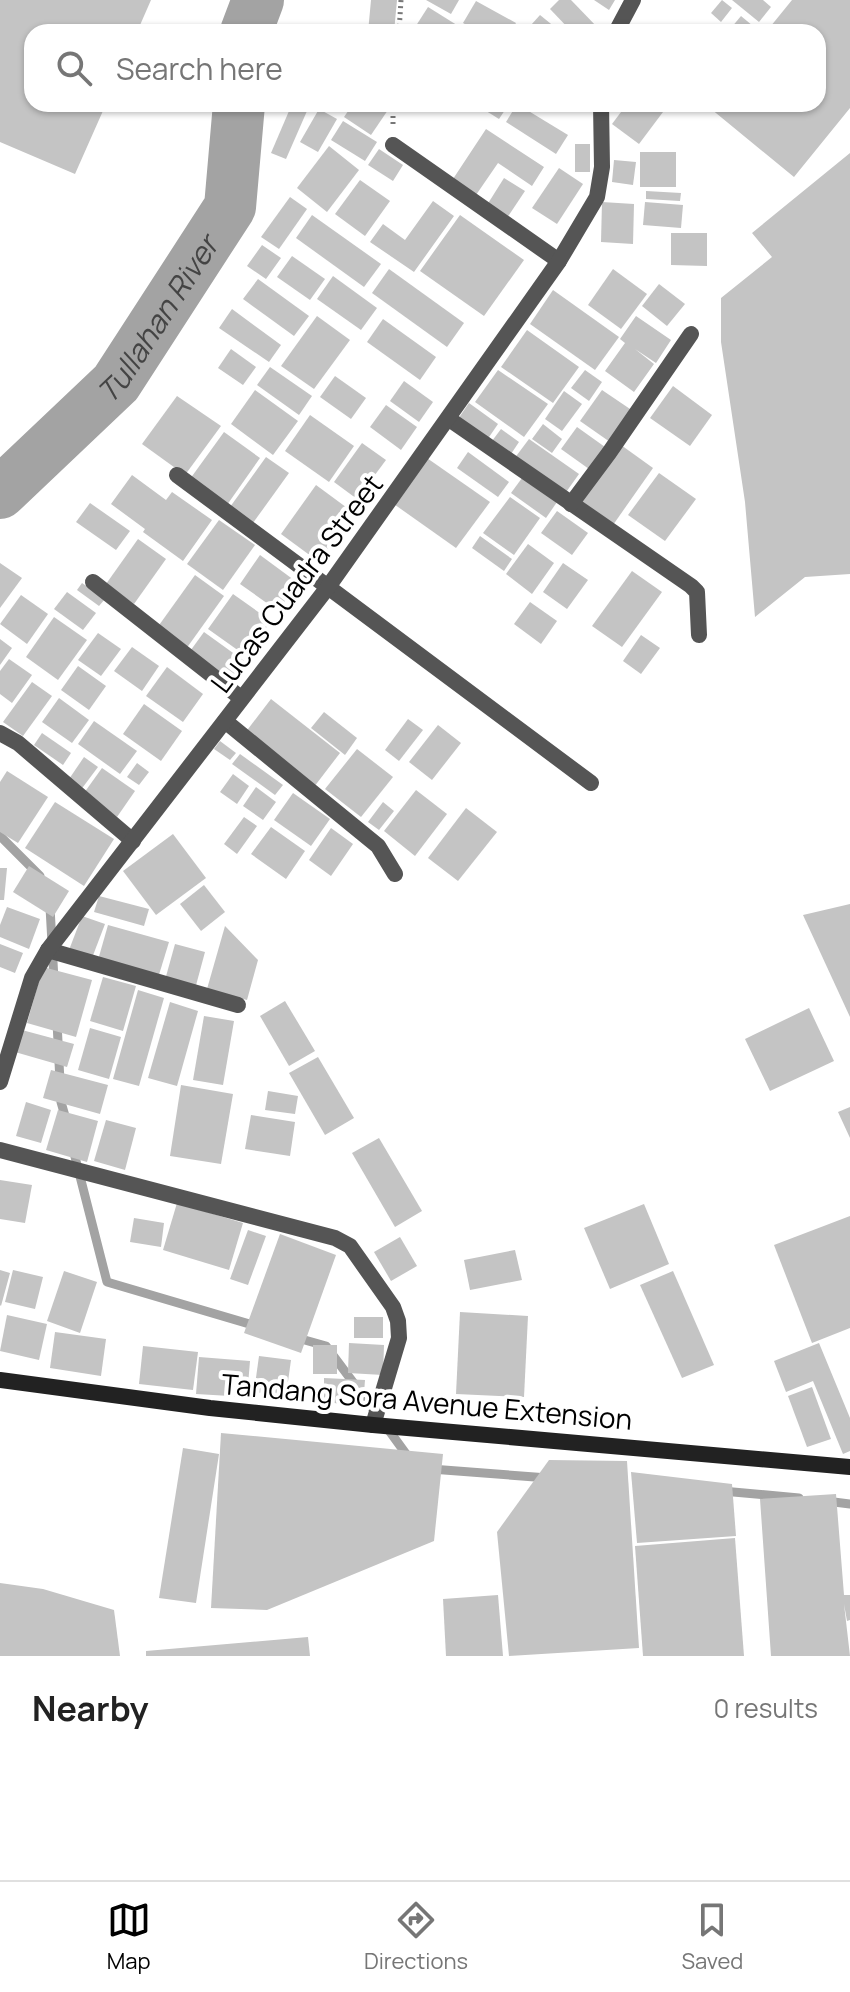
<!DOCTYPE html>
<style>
:root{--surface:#fff;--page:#f6f6f6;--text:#222;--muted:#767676;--line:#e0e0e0;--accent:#000}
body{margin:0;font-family:Manrope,sans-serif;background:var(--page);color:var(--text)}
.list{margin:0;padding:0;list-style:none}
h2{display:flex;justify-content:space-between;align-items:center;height:104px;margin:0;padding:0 32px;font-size:34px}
h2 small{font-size:26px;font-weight:400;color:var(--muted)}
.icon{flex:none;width:44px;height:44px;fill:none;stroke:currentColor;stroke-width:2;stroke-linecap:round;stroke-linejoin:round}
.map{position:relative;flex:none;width:850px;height:1656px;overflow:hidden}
.search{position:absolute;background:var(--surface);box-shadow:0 2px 6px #0004;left:24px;right:24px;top:24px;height:88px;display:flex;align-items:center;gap:20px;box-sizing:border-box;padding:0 28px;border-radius:24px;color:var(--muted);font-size:30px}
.sheet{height:224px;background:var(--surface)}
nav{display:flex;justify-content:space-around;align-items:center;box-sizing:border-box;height:112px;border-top:2px solid var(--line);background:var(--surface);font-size:22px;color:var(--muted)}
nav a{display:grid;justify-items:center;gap:4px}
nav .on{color:var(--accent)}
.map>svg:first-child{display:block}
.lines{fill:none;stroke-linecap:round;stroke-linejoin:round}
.stream{stroke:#a3a3a3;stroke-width:9}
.river{stroke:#a3a3a3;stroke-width:52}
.building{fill:#c4c4c4}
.path{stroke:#777;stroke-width:5;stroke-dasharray:2 4;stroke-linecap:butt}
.service{stroke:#555;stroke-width:16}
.minor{stroke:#555;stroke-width:16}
.secondary{stroke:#222;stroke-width:16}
.labels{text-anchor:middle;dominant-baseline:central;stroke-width:8;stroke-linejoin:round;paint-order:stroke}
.street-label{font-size:28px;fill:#000;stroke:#fff}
.water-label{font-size:30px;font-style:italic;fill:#444;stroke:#fff}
</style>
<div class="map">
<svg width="850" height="1656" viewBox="0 0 850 1656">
<rect width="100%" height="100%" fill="#fff"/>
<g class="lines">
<g class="stream">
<polyline points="0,836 40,876"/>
<polyline points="50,907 54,980"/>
<polyline points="57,1022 61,1102 67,1123"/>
<polyline points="73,1149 107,1282 256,1326"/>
<polyline points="294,1337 326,1346 376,1413"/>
<polyline points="385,1425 409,1458"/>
<polyline points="431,1469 548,1478"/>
<polyline points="722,1491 799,1498"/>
<polyline points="826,1501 850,1504"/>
</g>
<g class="river">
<polyline points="246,32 258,0"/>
<path id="s1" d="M0 493 116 383 230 207 239 104"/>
</g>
</g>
<g class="building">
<polygon points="0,0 151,0 137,32 32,32 32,104 106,104 75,174 0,142"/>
<polygon points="371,0 397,0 394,32 368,32"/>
<polygon points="426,0 459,0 451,14"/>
<polygon points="559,0 571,0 599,29 596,32 572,32 550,9"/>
<polygon points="594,0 615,0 609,10"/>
<polygon points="722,0 732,8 721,22 711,13"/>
<polygon points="732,0 763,0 771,7 759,22"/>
<polygon points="792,0 850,0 850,108 794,177 705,104 818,104 818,32 766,32"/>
<polygon points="476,1 516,23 511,32 479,32 463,23"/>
<polygon points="428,7 468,32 412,32"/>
<polygon points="540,15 561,32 539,32 531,25"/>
<polygon points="741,16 753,26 748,32 735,32 731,28"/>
<polygon points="292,104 307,111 286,159 271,153"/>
<polygon points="353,104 386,104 390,107 371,135 344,117"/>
<polygon points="475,104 509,104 499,119"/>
<polygon points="517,104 568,135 556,154 506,122"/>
<polygon points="627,104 669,104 639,144 612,124"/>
<polygon points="319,109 337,119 318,152 300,142"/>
<polygon points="343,121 377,142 365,161 331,140"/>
<polygon points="486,129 544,167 532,186 498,163 476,195 453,179"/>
<rect x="575" y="144" width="15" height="28"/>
<polygon points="329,146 359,170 327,212 297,188"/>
<polygon points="379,149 403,165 393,181 368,165"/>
<rect x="640" y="152" width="36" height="35"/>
<polygon points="850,153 850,574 805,577 755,617 745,502 721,342 721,298 772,257 752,233"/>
<polygon points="614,160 636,162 633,185 612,182"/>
<polygon points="559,168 583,184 557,224 532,208"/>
<polygon points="504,178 525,191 507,218 487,205"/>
<polygon points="360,180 390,201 365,236 335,214"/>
<polygon points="646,191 681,193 680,201 646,199"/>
<polygon points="290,197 307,209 279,249 261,237"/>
<polygon points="433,201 454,216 414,272 370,242 383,224 405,240"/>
<polygon points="602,202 634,204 633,244 601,242"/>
<polygon points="645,202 683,205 681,228 643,225"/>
<polygon points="312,215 381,264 364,287 296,238"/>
<polygon points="460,215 524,260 484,316 420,271"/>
<polygon points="671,233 707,233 707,266 671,265"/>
<polygon points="262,245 281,258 266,279 247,266"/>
<polygon points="292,256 325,279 310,300 277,277"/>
<polygon points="389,269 464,323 447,347 372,293"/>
<polygon points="613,269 647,294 621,329 588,305"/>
<polygon points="333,276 377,308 361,330 317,299"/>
<polygon points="258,279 309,316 294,336 243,299"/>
<polygon points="659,284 685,304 667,326 642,306"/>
<polygon points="553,290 619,337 595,370 530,324"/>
<polygon points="232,309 281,345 269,362 219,328"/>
<polygon points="317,316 350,340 314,389 281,366"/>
<polygon points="636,316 671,340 656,363 635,349 654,364 634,392 605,371 625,343 620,339"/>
<polygon points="383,319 436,357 420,380 367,342"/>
<polygon points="527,330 579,367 553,403 501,367"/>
<polygon points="231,349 256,367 243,385 218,368"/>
<polygon points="270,367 312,396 299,415 257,385"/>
<polygon points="498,370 548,404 524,437 475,402"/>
<polygon points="585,370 602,382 589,401 571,388"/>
<polygon points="335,376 366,398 351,419 320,397"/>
<polygon points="404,381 433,402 419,422 390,401"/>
<polygon points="673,386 712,415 690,446 650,418"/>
<polygon points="255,390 298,421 273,455 231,424"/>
<polygon points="602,390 633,411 610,442 580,421"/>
<polygon points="564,391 582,404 562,431 545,419"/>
<polygon points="177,396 221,426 185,475 142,444"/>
<polygon points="469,403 498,424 487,440 458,419"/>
<polygon points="386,405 417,427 401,450 370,427"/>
<polygon points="310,415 354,446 329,482 285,451"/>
<polygon points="543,424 562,439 552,453 532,439"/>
<polygon points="577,427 605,447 589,469 561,449"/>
<polygon points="501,429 519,442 511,454 492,441"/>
<polygon points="224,432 260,458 227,505 190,479"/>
<polygon points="529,439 579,474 564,495 514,459"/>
<polygon points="362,443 386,460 357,499 334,482"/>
<polygon points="621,445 653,468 613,525 581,502"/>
<polygon points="468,452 509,482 498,497 457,468"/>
<polygon points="424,456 490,502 456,548 391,502"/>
<polygon points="266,457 289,473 253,523 230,507"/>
<polygon points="659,473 696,499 665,541 628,515"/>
<polygon points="132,475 166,500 172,492 212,520 183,561 143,532 145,529 111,504"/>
<polygon points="522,478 557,502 546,518 511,493"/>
<polygon points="316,485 354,513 319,562 281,534"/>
<polygon points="510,497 540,518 514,555 483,533"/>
<polygon points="90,503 130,531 116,550 76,522"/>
<polygon points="557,511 588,533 572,555 541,533"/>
<polygon points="219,520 255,545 223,590 187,564"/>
<polygon points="480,536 512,559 504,571 472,548"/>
<polygon points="138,539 166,559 134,604 106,584"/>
<polygon points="528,544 554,563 532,594 506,574"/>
<polygon points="260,555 298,583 278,611 240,584"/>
<polygon points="0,563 22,578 0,608"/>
<polygon points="563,563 588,580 567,609 543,592"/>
<polygon points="632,571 662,592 622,647 592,626"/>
<polygon points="195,575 224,596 186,649 157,628"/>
<polygon points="82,583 105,599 99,606 77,590"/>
<polygon points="67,592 96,613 83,630 54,609"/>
<polygon points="233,594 271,621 246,656 208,629"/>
<polygon points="21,595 48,614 27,644 0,624"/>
<polygon points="530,602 557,621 541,644 514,624"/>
<polygon points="54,617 87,640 58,680 26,657"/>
<polygon points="204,632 247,663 229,685 188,654"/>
<polygon points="98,633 121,649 101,676 78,660"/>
<polygon points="641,635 660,648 641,674 623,661"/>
<polygon points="0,639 12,648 0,665"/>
<polygon points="132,647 159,666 142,691 114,671"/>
<polygon points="9,659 32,675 12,703 0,694 0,671"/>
<polygon points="78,666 106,686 89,710 61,690"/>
<polygon points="167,667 203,694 183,722 146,696"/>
<polygon points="32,682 52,696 23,736 3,722"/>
<polygon points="59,698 89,720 72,743 42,722"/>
<polygon points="271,699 340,753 314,787 245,733"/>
<polygon points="144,704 182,731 161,761 123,734"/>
<polygon points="324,712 357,738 345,755 311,728"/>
<polygon points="408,719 423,730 399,761 385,750"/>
<polygon points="94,721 137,751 120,774 78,744"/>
<polygon points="438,725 461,743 432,780 409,762"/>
<polygon points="42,733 71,753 63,765 34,745"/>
<polygon points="220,741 236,753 230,760 214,749"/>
<polygon points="357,749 393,777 361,817 325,789"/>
<polygon points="240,754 283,785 275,795 232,764"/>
<polygon points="84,757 98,767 80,791 67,782"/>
<polygon points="137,763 149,772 139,785 127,777"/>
<polygon points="102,768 135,791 117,817 84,793"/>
<polygon points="7,771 48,797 18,843 0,832 0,782"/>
<polygon points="233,774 249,786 237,804 220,792"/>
<polygon points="256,787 276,802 263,820 243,806"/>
<polygon points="416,790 447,814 415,856 384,831"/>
<polygon points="293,793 330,819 311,846 274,820"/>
<polygon points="55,802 114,839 84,886 25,848"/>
<polygon points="383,802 394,811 379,830 368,822"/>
<polygon points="466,808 497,832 458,881 428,858"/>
<polygon points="244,817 257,826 237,854 224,844"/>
<polygon points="271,827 305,851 286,879 251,854"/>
<polygon points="331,828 353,844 331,876 309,860"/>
<polygon points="173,834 206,878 156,915 123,871"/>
<polygon points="29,866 69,891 53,917 13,892"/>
<polygon points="0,868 7,868 4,900 0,900"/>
<polygon points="204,885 225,912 201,931 180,904"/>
<polygon points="99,896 149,909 144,926 94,912"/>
<polygon points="850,904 850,1017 803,915"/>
<polygon points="7,907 40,919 29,949 0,937 0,925"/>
<polygon points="82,916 105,924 92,958 69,950"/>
<polygon points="108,925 169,942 158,978 98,960"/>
<polygon points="225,926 258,960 247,1000 207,989"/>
<polygon points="0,944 23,953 15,973 0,967"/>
<polygon points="175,944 205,952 195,989 165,980"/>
<polygon points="43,967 92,980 76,1037 27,1023"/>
<polygon points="103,977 136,986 123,1031 90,1021"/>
<polygon points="138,990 164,998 139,1086 113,1079"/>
<polygon points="285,1001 315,1051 289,1066 260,1016"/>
<polygon points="170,1002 198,1011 177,1086 148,1078"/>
<polygon points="809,1008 834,1061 770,1091 745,1039"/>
<polygon points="204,1016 234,1021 223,1085 193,1080"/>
<polygon points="90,1028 121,1037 109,1079 78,1070"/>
<polygon points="22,1030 74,1044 67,1067 15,1052"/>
<polygon points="318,1057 354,1118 325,1135 289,1073"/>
<polygon points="51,1070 108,1085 100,1114 43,1098"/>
<polygon points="181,1085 233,1094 221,1164 170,1156"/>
<polygon points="268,1091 298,1096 295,1114 265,1110"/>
<polygon points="26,1102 51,1110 41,1143 16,1136"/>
<polygon points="850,1107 850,1138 838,1112"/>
<polygon points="58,1110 98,1121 87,1162 46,1150"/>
<polygon points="251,1115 295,1122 290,1156 245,1149"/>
<polygon points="106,1120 136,1128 125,1170 94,1161"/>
<polygon points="379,1138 422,1211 395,1227 352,1153"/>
<polygon points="0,1180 32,1185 25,1223 0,1219"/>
<polygon points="177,1203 243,1223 229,1270 163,1250"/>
<polygon points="644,1204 669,1264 610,1289 584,1228"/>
<polygon points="850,1216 850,1328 812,1343 774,1245"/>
<polygon points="134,1218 164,1223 161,1247 130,1242"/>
<polygon points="248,1230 266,1236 248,1285 230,1279"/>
<polygon points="280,1234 336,1255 301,1353 244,1333"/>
<polygon points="400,1237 417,1266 391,1281 374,1252"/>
<polygon points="515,1250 522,1280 470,1290 464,1260"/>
<polygon points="0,1270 10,1273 1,1306 0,1305"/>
<polygon points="13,1270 43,1277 35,1309 5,1302"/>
<polygon points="64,1271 97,1282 80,1333 47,1321"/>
<polygon points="673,1271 714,1365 682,1378 640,1285"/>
<polygon points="460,1312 528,1316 524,1397 456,1394"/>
<polygon points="7,1315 47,1324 39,1360 0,1351"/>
<rect x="354" y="1317" width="29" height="21"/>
<polygon points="55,1332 106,1339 101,1376 50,1368"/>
<polygon points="349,1343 384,1345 383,1375 348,1373"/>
<polygon points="819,1343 850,1418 850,1451 843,1454 813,1381 786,1392 774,1361"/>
<rect x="313" y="1345" width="24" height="29"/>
<polygon points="143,1346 198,1352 193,1390 139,1384"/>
<polygon points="259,1356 291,1360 286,1396 254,1392"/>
<polygon points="199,1357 250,1361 247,1397 196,1394"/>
<polygon points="324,1378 365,1380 363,1406 324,1402"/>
<polygon points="812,1387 831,1439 807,1447 788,1396"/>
<polygon points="221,1433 443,1454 434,1541 267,1610 211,1608"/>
<polygon points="183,1448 219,1454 196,1603 159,1598"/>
<polygon points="549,1460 627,1461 639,1648 509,1656 497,1532"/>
<polygon points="631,1472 732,1484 736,1536 637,1543"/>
<polygon points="836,1494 844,1595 850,1595 850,1620 847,1621 844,1604 850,1656 771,1656 760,1499"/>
<polygon points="735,1538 744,1656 643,1656 635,1546"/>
<polygon points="0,1583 43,1589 114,1610 120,1656 0,1656"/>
<polygon points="498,1595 503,1656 446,1656 443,1599"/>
<polygon points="308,1637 310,1656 146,1656 146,1651"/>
</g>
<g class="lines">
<g class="path">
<polyline points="399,32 401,0"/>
<polyline points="393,124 393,104"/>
</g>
<g class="service">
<polyline points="393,145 559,261"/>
<polyline points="328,587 591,783"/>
<polyline points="225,721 378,846 395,874"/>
<polyline points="48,950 238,1005"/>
</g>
<g class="minor">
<polyline points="616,32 633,0"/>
<polyline points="449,419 691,586 697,592 699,635"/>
<polyline points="177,475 328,587"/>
<polyline points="571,504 609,453 691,334"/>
<polyline points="93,582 241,698"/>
<polyline points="0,733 18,743 133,841"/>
<polyline points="0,1082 32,978 48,950 328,587 559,261 597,197 602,167 601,104"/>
<polyline points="0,1150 335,1238 350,1246 393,1307 398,1321 399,1338 373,1425"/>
</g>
<polyline class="secondary" points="0,1380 210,1408 373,1425 850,1467"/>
</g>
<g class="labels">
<g class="street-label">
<text transform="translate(296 583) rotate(-53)">Lucas Cuadra Street</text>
<text transform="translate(427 1401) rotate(5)">Tandang Sora Avenue Extension</text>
</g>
<g class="water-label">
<text stroke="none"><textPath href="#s1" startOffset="236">Tullahan River</textPath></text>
</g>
</g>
</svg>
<div class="search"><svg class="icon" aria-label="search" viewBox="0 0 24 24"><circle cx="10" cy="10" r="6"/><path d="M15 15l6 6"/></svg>Search here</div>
</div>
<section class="sheet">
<h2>Nearby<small>0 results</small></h2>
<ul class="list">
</ul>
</section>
<nav>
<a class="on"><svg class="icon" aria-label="map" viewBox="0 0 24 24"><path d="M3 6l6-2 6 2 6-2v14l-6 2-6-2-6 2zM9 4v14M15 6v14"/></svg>Map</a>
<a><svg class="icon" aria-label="directions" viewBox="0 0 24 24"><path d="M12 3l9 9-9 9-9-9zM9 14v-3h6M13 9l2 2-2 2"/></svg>Directions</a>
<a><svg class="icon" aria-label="saved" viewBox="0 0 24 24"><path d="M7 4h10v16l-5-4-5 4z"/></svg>Saved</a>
</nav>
